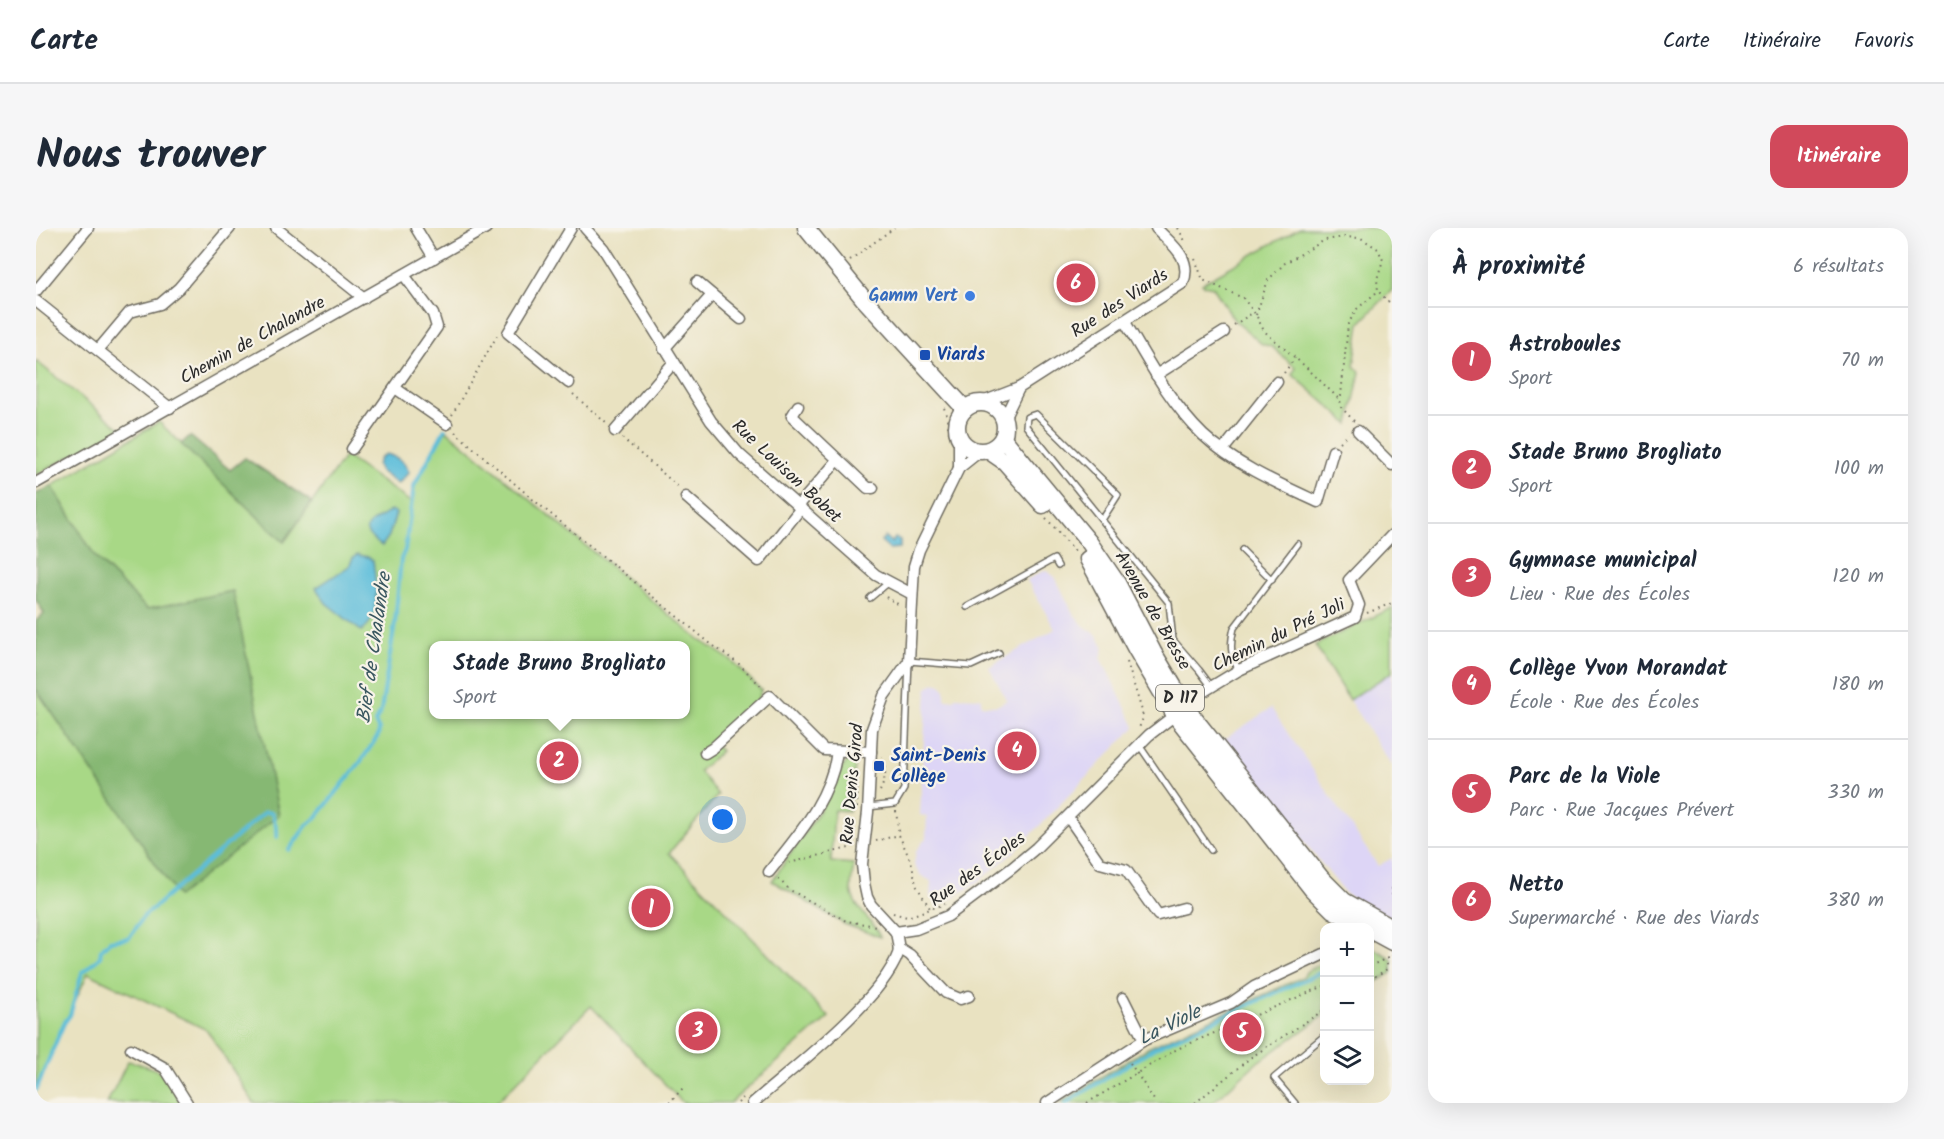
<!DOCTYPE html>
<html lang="fr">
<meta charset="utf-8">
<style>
:root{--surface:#fff;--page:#f6f6f7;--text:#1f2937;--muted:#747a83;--line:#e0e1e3;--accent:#d1495b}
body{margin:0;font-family:Kalam,sans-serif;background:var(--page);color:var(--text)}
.controls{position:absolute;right:18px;bottom:18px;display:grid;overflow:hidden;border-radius:12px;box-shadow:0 6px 24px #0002}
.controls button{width:54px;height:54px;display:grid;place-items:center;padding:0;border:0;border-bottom:2px solid var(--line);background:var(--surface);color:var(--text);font:30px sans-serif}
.you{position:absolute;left:687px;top:592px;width:21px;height:21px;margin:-15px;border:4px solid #fff;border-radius:50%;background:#1a73e8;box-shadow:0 0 0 9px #1a73e833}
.badge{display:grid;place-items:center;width:39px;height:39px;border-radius:50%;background:var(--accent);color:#fff;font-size:20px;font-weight:700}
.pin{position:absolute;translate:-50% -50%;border:3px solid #fff;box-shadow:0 2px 6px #0006}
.popup{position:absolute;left:393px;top:413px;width:261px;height:78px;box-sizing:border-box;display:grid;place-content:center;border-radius:12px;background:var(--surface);filter:drop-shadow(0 2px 4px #0005);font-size:20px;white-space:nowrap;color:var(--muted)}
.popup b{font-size:22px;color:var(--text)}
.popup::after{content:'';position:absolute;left:50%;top:100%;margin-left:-12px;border:12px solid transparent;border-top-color:var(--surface)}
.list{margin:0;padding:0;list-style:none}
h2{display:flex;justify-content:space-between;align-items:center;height:78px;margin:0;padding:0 24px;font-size:26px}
h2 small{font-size:20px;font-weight:400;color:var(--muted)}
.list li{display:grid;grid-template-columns:39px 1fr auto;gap:18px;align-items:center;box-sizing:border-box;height:108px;padding:0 24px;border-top:2px solid var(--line)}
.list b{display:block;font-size:22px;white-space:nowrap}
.list p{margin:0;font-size:20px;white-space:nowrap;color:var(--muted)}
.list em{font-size:20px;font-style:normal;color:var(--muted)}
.icon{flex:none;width:33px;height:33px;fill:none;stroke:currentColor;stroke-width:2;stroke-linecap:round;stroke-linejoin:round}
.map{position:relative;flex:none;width:1356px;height:875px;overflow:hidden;border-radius:18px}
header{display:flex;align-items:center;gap:36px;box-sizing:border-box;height:84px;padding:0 30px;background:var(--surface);border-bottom:2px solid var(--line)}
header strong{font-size:28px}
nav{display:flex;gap:33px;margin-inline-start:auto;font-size:21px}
.intro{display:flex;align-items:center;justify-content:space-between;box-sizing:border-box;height:144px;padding:0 36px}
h1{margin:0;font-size:42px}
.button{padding:15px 27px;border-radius:18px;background:var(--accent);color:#fff;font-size:21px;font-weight:700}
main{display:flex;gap:36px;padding:0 36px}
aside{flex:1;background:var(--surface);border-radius:18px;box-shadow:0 6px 24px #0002}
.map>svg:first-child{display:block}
.built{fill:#ddd5f6}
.green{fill:#a8d886;stroke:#6a8258;stroke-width:1.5;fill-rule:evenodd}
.forest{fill:#86b873;stroke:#58724f;stroke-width:1.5}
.water{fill:#5cbdda;stroke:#447482;stroke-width:1.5}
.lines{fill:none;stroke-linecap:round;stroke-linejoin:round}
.stream{stroke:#5cbdda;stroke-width:4}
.service-casing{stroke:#6e6b60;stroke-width:8}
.minor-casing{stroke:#6e6b60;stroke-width:13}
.primary-casing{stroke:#6e6b60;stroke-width:19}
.path{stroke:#6e6b60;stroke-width:2;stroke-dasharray:1.5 4.5;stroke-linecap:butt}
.service{stroke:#fff;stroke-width:5}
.minor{stroke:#fff;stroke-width:10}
.primary{stroke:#fff;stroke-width:16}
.shop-dot{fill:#3f7fe0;stroke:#f7f3e8;stroke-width:2}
.transit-dot{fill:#1a4fb4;stroke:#f7f3e8;stroke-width:2}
.labels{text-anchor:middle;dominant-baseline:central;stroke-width:4.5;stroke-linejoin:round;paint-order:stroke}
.shield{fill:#f7f3e8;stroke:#686764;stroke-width:1.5}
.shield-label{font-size:16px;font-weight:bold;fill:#2b2b2b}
.shop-label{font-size:18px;font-weight:bold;fill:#366cbe;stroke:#f7f3e8;text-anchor:end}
.street-label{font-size:18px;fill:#2b2b2b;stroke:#f7f3e8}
.transit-label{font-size:18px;font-weight:bold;fill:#164399;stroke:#f7f3e8;text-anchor:start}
.water-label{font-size:20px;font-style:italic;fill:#3a5760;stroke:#f7f3e8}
</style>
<header>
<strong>Carte</strong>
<nav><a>Carte</a><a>Itinéraire</a><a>Favoris</a></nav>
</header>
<div class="intro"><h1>Nous trouver</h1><a class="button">Itinéraire</a></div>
<main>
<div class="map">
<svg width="1356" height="875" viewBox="0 0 1356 875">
<rect width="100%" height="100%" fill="#f7f3e8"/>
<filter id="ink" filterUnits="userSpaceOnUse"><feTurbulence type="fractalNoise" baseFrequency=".0167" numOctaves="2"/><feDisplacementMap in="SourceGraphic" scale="12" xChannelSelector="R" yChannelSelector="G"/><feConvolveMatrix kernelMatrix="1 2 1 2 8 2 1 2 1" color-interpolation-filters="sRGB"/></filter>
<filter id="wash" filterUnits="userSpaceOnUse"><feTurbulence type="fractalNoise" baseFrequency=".008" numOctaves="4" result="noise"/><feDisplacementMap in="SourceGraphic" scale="24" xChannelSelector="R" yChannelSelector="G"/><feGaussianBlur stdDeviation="1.35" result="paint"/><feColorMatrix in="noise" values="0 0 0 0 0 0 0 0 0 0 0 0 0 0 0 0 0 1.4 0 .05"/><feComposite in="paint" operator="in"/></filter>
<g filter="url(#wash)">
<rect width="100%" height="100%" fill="#e9e2c1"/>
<g class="built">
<polygon points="1009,342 1019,349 1037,385 1048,398 1061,407 1068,419 1065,430 1099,499 978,624 939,656 915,671 894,669 895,653 884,647 878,637 880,623 890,610 891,588 884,587 886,551 889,551 889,547 886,547 891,461 896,456 903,455 909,461 909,471 919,472 919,469 945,470 945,477 961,478 971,472 953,439 1019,401 991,352"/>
<polygon points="1356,444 1356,538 1313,472"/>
<polygon points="1235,480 1342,638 1356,630 1356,691 1310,666 1187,512"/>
</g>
<g class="green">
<polygon points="1264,0 1356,0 1356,62 1324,95 1318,138 1324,144 1313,196 1256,146 1260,140 1236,119 1226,116 1198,92 1177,59 1168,57 1166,55"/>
<polygon points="0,133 85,201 0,247"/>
<path d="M123 194 248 314 309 228 376 275V260L410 202 660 409 696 433 725 462 722 473 677 515 685 523 663 543 682 567 633 625 793 789 694 875H647L555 778 460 875H218L171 802 52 745 0 859V461L142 668 111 381 60 330 16 258ZM397 418H649V486H397Z"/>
<polygon points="1356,380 1356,444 1313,472 1279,417"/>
<path d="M813 531H820L813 583 798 582 795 634 818 636C817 643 815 652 815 660 816 680 837 691 844 709L808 696 736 653 784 582 803 544Z"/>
<polygon points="1334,718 1356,731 1356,745 1334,758"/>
<polygon points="1288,735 1288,787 1217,838 1176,875 1023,875 1112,820 1267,749 1271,743"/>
<path d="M92 833C130 842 126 844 146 875H71Z"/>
</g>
<g class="forest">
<polygon points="154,208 194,242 209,230 276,274 248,314 145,216"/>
<polygon points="16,258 60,330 111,381 197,363 243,587 142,669 0,461 0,393 8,385 0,372 0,266"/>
</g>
<g class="water">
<path d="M350 226C361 229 368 233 373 244L362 256 344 243 341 237 344 230Z"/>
<path d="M356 282 360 285 353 308 346 318C317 299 334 296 356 282Z"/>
<polygon points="849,309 856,315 859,310 864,312 864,320 853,321 845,314"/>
<path d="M321 327 332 329 337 333C340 355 346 390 325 403L290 375 280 360 313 338 317 330Z"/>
</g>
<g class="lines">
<g class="stream">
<polyline points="253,622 271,597 280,590 323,536 342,508 343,502 339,494 345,483 359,395 365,331 369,322 378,258 409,201"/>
<polyline points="1334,724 1336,724"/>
<polyline points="0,862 28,795 34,787 46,745 64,729 65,722 74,713 93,710 107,689 229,584 236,585 241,602 241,609"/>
<polyline points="1030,875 1120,819 1288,743"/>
</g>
</g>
</g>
<g filter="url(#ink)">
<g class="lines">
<g class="service-casing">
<g id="service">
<polyline points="1066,292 1082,267 1000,186 991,189 990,198 1133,375 1137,412 1163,442 1175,458"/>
<polyline points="1206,322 1236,352"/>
<polyline points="834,370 852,355"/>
<polyline points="931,379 1018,331 1022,338"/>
<path d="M1203 442C1194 428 1194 416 1198 400L1262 316"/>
<polyline points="1103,517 1175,622"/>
<polyline points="832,579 859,576 868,561 873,433 935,438 963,425"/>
<polyline points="1259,875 1238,850 1288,808"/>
</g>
</g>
<g class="minor-casing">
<g id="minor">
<polyline points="240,0 328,70"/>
<polyline points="380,0 398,30"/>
<polyline points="549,0 567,20 675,193 703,226 840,347 876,366"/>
<polyline points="661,54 705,91"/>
<polyline points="0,63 52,0"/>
<polyline points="0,73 134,180"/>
<path d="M1089 94C1112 133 1134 175 1167 207 1199 237 1243 256 1282 274L1297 223"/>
<polyline points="628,121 676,67"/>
<polyline points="62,122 94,84 124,76 143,60 194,0"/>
<polyline points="1120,147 1188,104"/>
<polyline points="533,155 472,105 535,0"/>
<polyline points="359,160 411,196"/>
<path d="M944 175 983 160 1147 55C1157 30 1135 16 1120 0"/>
<polyline points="762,178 756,188 832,260 837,260"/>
<polyline points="968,191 983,160"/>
<polyline points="579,203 638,134"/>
<polyline points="1322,203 1356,237"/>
<polyline points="923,211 923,240"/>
<polyline points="316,221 401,99 397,86 368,47"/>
<polyline points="1187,222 1241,154"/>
<polyline points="0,255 450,0"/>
<polyline points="650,269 723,333 765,280"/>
<polyline points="762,278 802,232"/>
<polyline points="669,525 677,520 734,468 788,522 835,524"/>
<polyline points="1032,589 1064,635 1090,642 1122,687 1148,680"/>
<path d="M733 644C762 607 795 571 801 523"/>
<polyline points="860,704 880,701 912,688 976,640 1000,620 1113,507 1139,487 1147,476 1203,442 1319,389 1323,377 1313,352 1356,307"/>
<polyline points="860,704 835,677 831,669 828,655 826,636 832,584 836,501 848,468 873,433 878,338 883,322 923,240 943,224"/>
<polyline points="863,720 874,727 910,765 924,771 933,768"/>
<polyline points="1087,770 1108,812"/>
<polyline points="95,821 129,840 151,875"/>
<path d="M717 875C756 841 845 773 862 726 864 720 861 711 860 704"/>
<polyline points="1011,875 1108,812 1195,775 1218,759 1288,726"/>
</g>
</g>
<g class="primary-casing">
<g id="primary">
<polyline points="770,0 827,70 929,181"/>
<circle cx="945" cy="199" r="24"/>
<polyline points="967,210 1053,314 1081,355 1117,424 1153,484 1285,650 1308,673 1356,700"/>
<polyline points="953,223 969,234 1007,277"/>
<polyline points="1052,331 1100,421 1139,487 1276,661 1297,682 1329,700"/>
<polyline points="1334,702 1356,714"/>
</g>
</g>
<g class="path">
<polyline points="1142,0 1149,13"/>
<polyline points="1159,31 1167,52 1207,70 1220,87 1228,103 1271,140 1305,173"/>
<polyline points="814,32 858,0"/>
<polyline points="1220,87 1232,52 1249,35 1289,12 1309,9 1325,10 1342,21 1347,32 1341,51 1342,63"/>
<polyline points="1198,97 1218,84"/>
<polyline points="1248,145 1259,130"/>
<polyline points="537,166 571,196"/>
<polyline points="908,180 911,187 913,206"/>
<polyline points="416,187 462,106"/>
<polyline points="1318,193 1304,178 1312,96 1321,81 1342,63 1356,77"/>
<polyline points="419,204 500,274 675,416 703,436 728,461"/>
<polyline points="586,210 645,261"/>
<polyline points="1304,214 1313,206"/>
<polyline points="1010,290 1040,324"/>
<polyline points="850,369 865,378"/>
<polyline points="1331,385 1356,375"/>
<polyline points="1091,434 1106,483 1107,490 1103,500"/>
<path d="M844 563C849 554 852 537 846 528"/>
<polyline points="821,580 822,544"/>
<polyline points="860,583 863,607"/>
<polyline points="840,613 863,607 876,636 880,657 895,682"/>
<polyline points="753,635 817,619"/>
<polyline points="742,651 754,662 810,693 840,698"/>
<polyline points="1356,660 1356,667"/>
<polyline points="857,685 871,689 909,676"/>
<polyline points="1334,738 1356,728"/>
<polyline points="1334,752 1351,741 1351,730"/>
<polyline points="1094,835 1120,875"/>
<polyline points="633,875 647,860"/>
<polyline points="702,875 707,870"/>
<polyline points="1051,875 1141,821 1288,758"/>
<polyline points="1159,875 1214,830 1288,782"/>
<polyline points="1351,875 1356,869"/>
</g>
<use href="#service" class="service"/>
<use href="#minor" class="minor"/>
<use href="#primary" class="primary"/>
</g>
</g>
<circle class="shop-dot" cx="934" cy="68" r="6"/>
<g class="transit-dot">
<rect x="883" y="121" width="12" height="12" rx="3"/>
<rect x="837" y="532" width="12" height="12" rx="3"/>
</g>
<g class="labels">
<rect class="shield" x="1120" y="457" width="48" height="26" rx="4.5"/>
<g class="shield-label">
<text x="1144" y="470">D 117</text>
</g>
<g class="shop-label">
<text x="922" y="68">Gamm Vert</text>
</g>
<g class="street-label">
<text transform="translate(1084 76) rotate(-33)">Rue des Viards</text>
<text transform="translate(217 113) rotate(-29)">Chemin de Chalandre</text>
<text transform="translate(750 244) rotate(43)">Rue Louison Bobet</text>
<text transform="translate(1116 383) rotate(60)">Avenue de Bresse</text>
<text transform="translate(1243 408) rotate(-26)">Chemin du Pré Joli</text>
<text transform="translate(817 556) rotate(-85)">Rue Denis Girod</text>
<text transform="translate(942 642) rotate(-36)">Rue des Écoles</text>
</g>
<g class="transit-label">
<text x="901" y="127">Viards</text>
<text x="855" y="528">Saint-Denis<tspan x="855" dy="21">Collège</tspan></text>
</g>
<g class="water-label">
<text transform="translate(339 420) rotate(-82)">Bief de Chalandre</text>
<text transform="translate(1134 798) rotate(-26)">La Viole</text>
</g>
</g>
</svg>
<div class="controls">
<button>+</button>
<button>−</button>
<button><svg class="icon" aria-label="layers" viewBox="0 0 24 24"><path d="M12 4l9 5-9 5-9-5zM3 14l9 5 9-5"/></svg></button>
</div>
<div class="you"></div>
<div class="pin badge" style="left:615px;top:680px">1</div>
<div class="pin badge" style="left:523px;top:533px">2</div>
<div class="popup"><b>Stade Bruno Brogliato</b>Sport</div>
<div class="pin badge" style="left:662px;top:803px">3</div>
<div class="pin badge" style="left:981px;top:523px">4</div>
<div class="pin badge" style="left:1206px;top:804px">5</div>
<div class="pin badge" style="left:1040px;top:55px">6</div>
</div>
<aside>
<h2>À proximité<small>6 résultats</small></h2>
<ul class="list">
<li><span class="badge">1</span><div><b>Astroboules</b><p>Sport</p></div><em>70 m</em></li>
<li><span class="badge">2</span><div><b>Stade Bruno Brogliato</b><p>Sport</p></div><em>100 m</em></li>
<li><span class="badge">3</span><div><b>Gymnase municipal</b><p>Lieu · Rue des Écoles</p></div><em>120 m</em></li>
<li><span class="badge">4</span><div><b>Collège Yvon Morandat</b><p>École · Rue des Écoles</p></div><em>180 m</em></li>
<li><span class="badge">5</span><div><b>Parc de la Viole</b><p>Parc · Rue Jacques Prévert</p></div><em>330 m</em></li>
<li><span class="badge">6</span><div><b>Netto</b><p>Supermarché · Rue des Viards</p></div><em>380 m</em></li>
</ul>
</aside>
</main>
